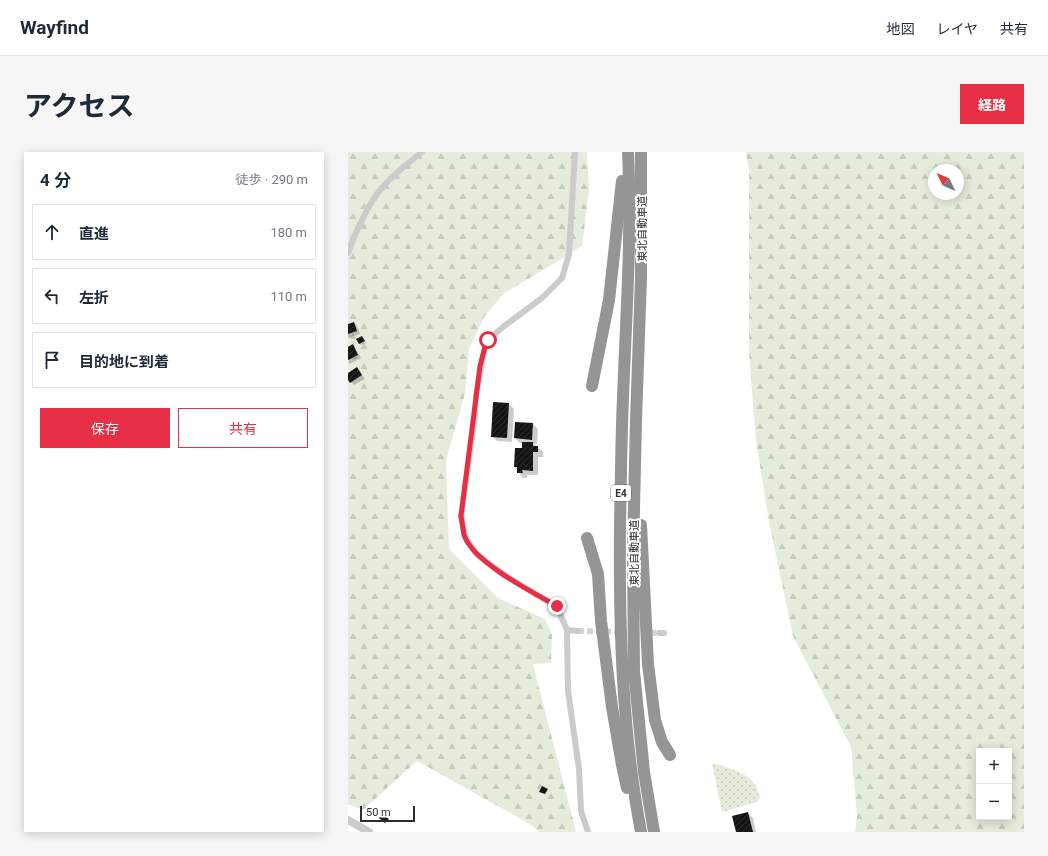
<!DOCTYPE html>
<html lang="ja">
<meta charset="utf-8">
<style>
:root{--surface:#fff;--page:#f6f6f7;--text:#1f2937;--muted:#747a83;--line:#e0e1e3;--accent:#e62f44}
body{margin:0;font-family:Roboto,"Noto Sans JP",sans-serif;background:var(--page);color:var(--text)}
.controls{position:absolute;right:12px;bottom:12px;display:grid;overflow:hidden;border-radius:0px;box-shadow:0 2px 10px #0003}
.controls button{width:36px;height:36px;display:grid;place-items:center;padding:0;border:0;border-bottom:1px solid var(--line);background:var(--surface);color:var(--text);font:20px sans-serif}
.compass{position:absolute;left:580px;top:12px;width:36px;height:36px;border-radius:50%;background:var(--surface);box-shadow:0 2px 10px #0003;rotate:314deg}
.scale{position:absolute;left:12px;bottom:10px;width:55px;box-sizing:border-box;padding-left:4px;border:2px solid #2e2e2e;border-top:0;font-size:11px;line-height:14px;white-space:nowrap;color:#2e2e2e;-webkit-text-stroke:3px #fff;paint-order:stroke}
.stop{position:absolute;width:12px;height:12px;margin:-9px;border:3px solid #e62f44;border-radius:50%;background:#fff}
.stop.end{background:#e62f44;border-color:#fff;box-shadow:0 1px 4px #0008}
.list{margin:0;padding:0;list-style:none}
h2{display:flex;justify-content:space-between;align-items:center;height:52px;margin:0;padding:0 16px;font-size:17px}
h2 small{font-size:13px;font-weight:400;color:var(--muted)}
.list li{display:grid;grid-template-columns:26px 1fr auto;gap:12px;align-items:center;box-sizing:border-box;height:56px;margin:0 8px 8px;padding:0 8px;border:1px solid var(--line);border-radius:0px}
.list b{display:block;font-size:15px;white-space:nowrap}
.list em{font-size:13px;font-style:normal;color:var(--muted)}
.actions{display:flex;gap:8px;padding:12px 16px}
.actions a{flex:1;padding:9px 0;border:1px solid var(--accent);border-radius:0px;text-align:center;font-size:14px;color:var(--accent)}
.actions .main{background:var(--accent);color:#fff}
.icon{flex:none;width:22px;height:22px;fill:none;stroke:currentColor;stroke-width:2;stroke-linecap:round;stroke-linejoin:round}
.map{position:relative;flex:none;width:676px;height:680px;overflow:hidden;border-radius:0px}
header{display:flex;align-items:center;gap:24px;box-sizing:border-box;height:56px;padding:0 20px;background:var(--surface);border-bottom:1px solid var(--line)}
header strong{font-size:19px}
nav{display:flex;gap:22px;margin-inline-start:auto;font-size:14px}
.intro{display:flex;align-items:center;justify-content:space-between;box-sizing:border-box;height:96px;padding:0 24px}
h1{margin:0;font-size:28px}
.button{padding:10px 18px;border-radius:0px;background:var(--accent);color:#fff;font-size:14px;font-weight:700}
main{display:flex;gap:24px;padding:0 24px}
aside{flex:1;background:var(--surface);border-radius:0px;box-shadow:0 2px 10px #0003}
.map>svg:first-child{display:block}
.forest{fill:url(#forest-firs);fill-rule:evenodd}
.park{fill:url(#park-dots)}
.shadow{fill:#0003}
.building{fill:url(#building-hatch)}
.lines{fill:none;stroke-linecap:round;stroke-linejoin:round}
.minor-tunnel{stroke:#d5d5d5;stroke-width:6;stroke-dasharray:6 3;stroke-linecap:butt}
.minor{stroke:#cbcbcb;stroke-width:6}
.tertiary{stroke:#cbcbcb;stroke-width:8}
.motorway{stroke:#959595;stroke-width:12}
.route{stroke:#e62f44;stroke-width:5}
.labels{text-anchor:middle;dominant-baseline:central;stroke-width:4;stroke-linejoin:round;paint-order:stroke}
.shield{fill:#fff;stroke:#6d6d6d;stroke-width:1}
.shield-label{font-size:10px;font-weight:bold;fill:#2e2e2e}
.street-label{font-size:11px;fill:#2e2e2e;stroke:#fff}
</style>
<header>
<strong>Wayfind</strong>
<nav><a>地図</a><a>レイヤ</a><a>共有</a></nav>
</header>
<div class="intro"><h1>アクセス</h1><a class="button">経路</a></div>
<main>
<aside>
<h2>4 分<small>徒歩 · 290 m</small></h2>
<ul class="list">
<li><svg class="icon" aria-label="ahead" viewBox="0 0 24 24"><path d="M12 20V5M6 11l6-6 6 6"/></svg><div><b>直進</b></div><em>180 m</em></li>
<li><svg class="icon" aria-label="left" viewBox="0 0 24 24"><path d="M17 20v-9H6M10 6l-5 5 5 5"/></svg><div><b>左折</b></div><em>110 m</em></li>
<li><svg class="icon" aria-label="arrive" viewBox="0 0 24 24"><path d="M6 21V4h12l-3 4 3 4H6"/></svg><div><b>目的地に到着</b></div></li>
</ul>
<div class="actions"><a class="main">保存</a><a>共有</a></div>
</aside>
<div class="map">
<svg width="676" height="680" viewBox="0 0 676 680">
<defs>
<pattern id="forest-firs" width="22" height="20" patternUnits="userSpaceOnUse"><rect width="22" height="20" fill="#e5ecdc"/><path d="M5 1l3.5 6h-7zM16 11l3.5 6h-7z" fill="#c5cbbd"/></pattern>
<pattern id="park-dots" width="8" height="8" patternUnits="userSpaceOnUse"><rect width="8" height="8" fill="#e5ecdc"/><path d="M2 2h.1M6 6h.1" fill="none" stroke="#c5cbbd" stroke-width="1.8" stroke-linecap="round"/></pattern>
<pattern id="building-hatch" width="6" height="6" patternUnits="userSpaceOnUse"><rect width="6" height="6" fill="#151515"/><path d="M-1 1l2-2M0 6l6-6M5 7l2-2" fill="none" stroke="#2f2f2f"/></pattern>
</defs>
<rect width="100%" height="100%" fill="#fff"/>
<g class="forest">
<polygon points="0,0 239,0 241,38 234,94 192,120 156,141 136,165 121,197 117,242 98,308 101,397 150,446 197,467 204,483 203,511 185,512 228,680 191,680 182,672 69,609 15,658 0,652"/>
<path d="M398 0H676V680H507L509 665 503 595 445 484 421 370 408 289 401 202V20ZM586 18H610V42H586ZM631 599H661V665H631Z"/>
</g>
<path class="park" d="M364 611C378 615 400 620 408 634 410 637 411 643 412 646L409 650 374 660Z"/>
<g class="shadow">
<polygon points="6,171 9,174 12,182 0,186 0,173"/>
<polygon points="15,186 18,191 13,193 9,188"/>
<polygon points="5,194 13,206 1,212 0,196"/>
<polygon points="9,216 17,227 6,233 0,226 0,222"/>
<polygon points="161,252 166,257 164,290 149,289 144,284"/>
<polygon points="185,272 190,277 189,292 186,292 195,300 195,305 190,305 190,323 179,323 179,326 175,326 167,315 175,297 175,291 172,291 167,286"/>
<polygon points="400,661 405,666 408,680 389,680"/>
</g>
<g class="building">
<polygon points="6,170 9,179 0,182 0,172"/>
<polygon points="14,184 17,189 11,192 8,187"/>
<polygon points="5,192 10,203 0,208 0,195"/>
<polygon points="9,215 14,223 2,231 0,228 0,221"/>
<polygon points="145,250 161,251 159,286 143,285"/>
<polygon points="167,270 185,271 184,288 166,286"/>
<polygon points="174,290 185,290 185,294 190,294 190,300 185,300 185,319 174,318 175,321 169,321 169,315 166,315 167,296 174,296"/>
<polygon points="194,634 200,637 197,642 191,640"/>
<polygon points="36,660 39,663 38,665 41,667 37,671 31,666"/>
<polygon points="400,660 405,680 388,680 384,664"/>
</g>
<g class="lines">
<g class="minor-tunnel">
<polyline points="230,479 274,480"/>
<polyline points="284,480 311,481"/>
</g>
<g class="minor">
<polyline points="227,0 221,102 214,126 194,146 155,175 140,188 137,195 128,243 127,264 113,364 117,384 128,402 156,423 209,455 219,478 220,539 231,617 233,659 240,680"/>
<path d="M0 101C7 82 16 61 27 45 39 27 58 13 74 0"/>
<polyline points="219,478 230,479"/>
<polyline points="311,481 316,481"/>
</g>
<polyline class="tertiary" points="0,668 21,680"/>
<g class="motorway">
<path d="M280 0C284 82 278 164 275 246 273 289 273 331 272 373 271 476 274 579 293 680"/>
<polyline points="293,0 293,126 288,268 285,401 286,519 296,620 306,680"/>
<polyline points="244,234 261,148 274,29"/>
<polyline points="293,373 300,512 307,568 314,590 322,603"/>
<polyline points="239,386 250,422 253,469 264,555 274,613 279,636"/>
</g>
</g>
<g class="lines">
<path class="route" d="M140 188 137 195 132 214 113 364C114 370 115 377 116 383 125 410 184 440 209 454"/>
</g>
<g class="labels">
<rect class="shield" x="263" y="333" width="20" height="16" rx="3"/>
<g class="shield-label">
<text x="273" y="341">E4</text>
</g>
<g class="street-label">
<text transform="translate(294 77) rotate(-90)">東北自動車道</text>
<text transform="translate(286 401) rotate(-90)">東北自動車道</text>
</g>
</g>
</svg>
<div class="controls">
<button>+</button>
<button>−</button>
</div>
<svg class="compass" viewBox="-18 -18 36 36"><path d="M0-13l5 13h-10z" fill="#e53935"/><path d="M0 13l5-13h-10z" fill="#747a83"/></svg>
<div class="scale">50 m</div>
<div class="stop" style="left:140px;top:188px"></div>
<div class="stop end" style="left:209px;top:454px"></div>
</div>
</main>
